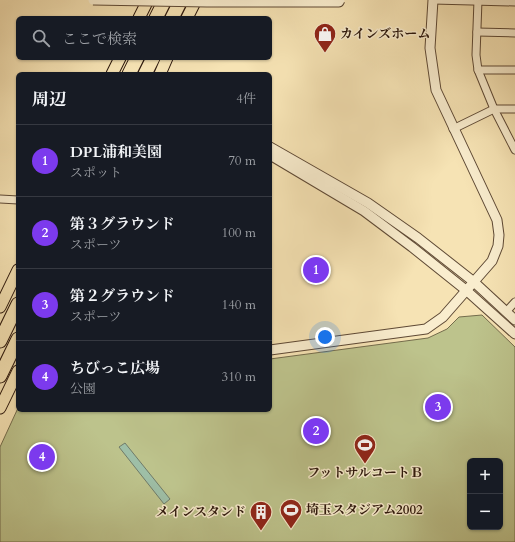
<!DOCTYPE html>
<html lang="ja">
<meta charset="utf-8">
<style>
:root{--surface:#171b24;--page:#20242c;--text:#f1f3f6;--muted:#9ea1a6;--line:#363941;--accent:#7c3aed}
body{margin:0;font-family:Cardo,"Noto Serif JP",serif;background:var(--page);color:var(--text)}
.controls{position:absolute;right:12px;bottom:12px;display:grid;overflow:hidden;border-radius:6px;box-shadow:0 1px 3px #0004}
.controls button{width:36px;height:36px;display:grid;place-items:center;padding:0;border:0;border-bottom:1px solid var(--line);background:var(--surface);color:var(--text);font:20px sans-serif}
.you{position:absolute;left:325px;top:337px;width:14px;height:14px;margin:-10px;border:3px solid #fff;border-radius:50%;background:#1a73e8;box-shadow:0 0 0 6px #1a73e833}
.badge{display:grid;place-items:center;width:26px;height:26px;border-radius:50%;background:var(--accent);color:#fff;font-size:13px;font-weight:700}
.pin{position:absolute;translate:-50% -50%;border:2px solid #fff;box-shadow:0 1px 4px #0006}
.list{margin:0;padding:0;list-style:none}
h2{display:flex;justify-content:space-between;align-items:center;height:52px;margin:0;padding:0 16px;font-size:17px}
h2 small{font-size:13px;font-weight:400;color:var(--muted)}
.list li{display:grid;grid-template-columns:26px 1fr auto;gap:12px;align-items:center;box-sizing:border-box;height:72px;padding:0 16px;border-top:1px solid var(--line)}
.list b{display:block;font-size:15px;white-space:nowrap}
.list p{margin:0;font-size:13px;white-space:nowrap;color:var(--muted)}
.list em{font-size:13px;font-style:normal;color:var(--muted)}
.icon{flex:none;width:22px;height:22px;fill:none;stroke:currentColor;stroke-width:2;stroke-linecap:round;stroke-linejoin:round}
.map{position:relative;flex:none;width:515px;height:542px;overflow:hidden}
.search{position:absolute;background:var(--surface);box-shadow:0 1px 3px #0004;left:16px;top:16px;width:256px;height:44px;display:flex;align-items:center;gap:10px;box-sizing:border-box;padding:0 14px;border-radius:6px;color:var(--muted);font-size:15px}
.panel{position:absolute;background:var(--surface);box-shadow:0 1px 3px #0004;left:16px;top:72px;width:256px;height:340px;border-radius:6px}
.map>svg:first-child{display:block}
.green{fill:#bdc38c;stroke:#746c4c;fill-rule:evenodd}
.water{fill:#9ebfa7;stroke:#707b69}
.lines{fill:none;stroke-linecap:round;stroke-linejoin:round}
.minor-casing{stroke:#5e4935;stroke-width:9}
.tertiary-casing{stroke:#5e4935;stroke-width:11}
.trunk-casing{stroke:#2b160b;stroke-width:13}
.motorway-casing{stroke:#2b160b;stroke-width:15}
.minor{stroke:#f9edce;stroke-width:7}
.tertiary{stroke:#f9edce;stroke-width:9}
.trunk{stroke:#f6e3b4;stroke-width:11}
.motorway{stroke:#f6e3b4;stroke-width:13}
.tertiary-bridge-casing{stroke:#5e4935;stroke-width:11;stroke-linecap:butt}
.tertiary-bridge{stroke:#f9edce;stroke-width:9}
.labels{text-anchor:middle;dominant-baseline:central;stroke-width:3;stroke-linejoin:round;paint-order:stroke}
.poi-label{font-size:13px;font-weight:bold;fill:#2b160b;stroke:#f9edce;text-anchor:start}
</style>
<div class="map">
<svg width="515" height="542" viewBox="0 0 515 542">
<rect width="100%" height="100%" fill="#f6e3b4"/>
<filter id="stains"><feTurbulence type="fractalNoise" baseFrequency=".005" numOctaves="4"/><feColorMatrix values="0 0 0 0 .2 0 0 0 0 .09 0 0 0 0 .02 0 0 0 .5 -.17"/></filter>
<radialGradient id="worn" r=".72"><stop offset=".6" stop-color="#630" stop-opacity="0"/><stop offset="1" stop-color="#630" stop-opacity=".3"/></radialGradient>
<path class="green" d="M482 315 515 347V542H0V447L18 408V410H270V359L428 338 447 329 459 317ZM470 461H500V527H470Z"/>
<polygon class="water" points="125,443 170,499 164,504 119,447"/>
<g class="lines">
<g class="minor-casing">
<g id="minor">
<polyline points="433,0 515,2"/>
<polyline points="478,0 476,55 478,70 494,109 515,150"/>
<polyline points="477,32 515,33"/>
<polyline points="478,70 515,70"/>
<polyline points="453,129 494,109 515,109"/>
<polyline points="0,199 18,200"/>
<polyline points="506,312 515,302"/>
</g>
</g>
<g class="tertiary-casing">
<g id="tertiary">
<polyline points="270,147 368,203 418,238 474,282 515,320"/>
<polyline points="270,155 364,211 412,247 467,291 515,334"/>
<polyline points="270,350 426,329 443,317 492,261 498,246 499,235 497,220 436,90 430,48 433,0"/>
</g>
</g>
<g class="trunk-casing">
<g id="trunk">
<polyline points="139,18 148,0"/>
<polyline points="187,18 196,0"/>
<polyline points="112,74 120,58"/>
<polyline points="160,74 167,58"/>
<polyline points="0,307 18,270"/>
<polyline points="0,408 18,371"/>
</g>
</g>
<g class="motorway-casing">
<g id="motorway">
<polyline points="156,18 165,0"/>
<polyline points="172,18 181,0"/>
<polyline points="129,74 137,58"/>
<polyline points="145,74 153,58"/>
<polyline points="0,341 18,304"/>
<polyline points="0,376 18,339"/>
</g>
</g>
<use href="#minor" class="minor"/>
<use href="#tertiary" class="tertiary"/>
<use href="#trunk" class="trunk"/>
<use href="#motorway" class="motorway"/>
<g class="tertiary-bridge-casing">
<polyline id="tertiary-bridge" points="93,0 207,2 339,2 340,0"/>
</g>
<use href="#tertiary-bridge" class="tertiary-bridge"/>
</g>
<defs>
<g id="shop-pin" transform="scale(1.15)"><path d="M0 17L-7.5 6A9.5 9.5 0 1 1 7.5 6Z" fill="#8f2418" stroke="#f9edce"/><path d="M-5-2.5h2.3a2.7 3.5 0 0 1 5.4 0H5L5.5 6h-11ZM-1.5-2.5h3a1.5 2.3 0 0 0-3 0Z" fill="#fff"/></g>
<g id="stadium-pin" transform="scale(1.15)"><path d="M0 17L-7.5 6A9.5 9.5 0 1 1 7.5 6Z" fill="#8f2418" stroke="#f9edce"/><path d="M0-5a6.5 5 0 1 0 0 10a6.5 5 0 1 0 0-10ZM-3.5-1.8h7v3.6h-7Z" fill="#fff"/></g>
<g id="building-pin" transform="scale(1.15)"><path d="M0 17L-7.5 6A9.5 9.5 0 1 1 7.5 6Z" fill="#8f2418" stroke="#f9edce"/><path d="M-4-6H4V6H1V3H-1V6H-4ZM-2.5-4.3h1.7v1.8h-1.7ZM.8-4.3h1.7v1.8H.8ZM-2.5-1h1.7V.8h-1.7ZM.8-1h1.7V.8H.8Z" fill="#fff"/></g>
</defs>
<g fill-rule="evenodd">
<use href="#shop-pin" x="325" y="34"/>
<use href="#stadium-pin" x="365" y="445"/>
<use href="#stadium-pin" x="291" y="510"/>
<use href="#building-pin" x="261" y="512"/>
</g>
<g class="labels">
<g class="poi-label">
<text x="340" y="34">カインズホーム</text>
<text x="365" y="473" text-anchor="middle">フットサルコートＢ</text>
<text x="306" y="510">埼玉スタジアム2002</text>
<text x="246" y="512" text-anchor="end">メインスタンド</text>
</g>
</g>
<rect width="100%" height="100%" filter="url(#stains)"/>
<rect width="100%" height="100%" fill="url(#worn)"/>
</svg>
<div class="controls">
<button>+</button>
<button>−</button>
</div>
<div class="you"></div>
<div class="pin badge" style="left:316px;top:270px">1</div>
<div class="pin badge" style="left:316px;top:431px">2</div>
<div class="pin badge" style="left:438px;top:407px">3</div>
<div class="pin badge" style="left:42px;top:457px">4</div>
<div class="search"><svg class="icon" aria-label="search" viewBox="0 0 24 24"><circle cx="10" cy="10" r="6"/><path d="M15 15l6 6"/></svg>ここで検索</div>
<section class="panel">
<h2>周辺<small>4件</small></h2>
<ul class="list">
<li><span class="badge">1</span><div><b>DPL浦和美園</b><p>スポット</p></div><em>70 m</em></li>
<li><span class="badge">2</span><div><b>第３グラウンド</b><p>スポーツ</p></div><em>100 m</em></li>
<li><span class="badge">3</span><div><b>第２グラウンド</b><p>スポーツ</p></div><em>140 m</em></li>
<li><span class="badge">4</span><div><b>ちびっこ広場</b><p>公園</p></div><em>310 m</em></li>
</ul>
</section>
</div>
